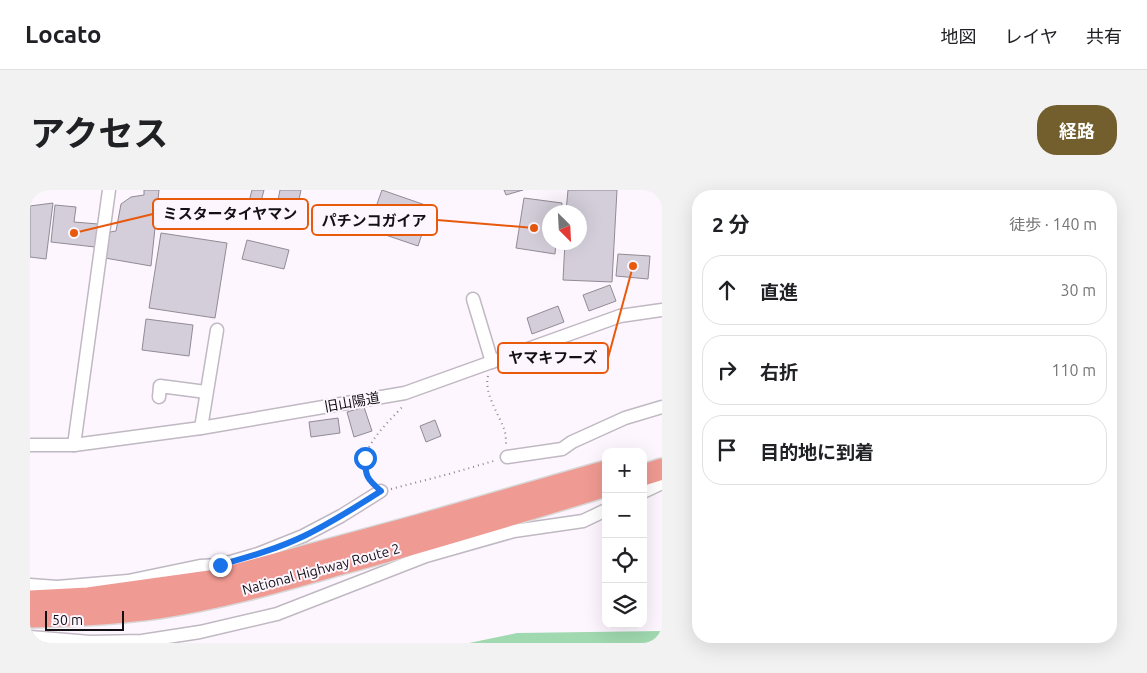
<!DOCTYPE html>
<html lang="ja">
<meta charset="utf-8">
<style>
:root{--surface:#fff;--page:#f2f2f2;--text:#202124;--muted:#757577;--line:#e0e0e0;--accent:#735f2e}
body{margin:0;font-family:Ubuntu,"Noto Sans JP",sans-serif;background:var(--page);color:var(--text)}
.controls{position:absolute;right:15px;bottom:15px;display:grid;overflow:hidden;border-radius:10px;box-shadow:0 5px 20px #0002}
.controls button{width:45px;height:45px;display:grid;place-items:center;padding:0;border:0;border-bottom:1px solid var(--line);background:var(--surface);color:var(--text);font:25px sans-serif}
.compass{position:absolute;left:512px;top:15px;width:45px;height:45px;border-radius:50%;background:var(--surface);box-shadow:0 5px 20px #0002;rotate:156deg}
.scale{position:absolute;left:15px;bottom:12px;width:79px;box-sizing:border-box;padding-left:5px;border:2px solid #131114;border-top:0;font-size:14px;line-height:18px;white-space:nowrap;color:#131114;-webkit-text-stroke:4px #fdf6ff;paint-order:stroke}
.stop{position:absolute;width:15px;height:15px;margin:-11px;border:4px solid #1a73e8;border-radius:50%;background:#fff}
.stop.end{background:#1a73e8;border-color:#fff;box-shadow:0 1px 5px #0008}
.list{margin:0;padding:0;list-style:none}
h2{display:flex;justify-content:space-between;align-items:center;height:65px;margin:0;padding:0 20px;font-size:21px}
h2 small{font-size:16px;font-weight:400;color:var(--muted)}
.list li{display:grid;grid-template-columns:32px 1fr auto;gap:15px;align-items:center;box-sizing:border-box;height:70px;margin:0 10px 10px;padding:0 10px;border:1px solid var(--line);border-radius:20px}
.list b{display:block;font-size:19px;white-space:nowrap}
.list em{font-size:16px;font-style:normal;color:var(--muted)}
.icon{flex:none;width:28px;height:28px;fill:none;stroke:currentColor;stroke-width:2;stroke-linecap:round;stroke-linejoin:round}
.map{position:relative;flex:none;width:632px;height:453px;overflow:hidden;border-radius:20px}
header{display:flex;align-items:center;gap:30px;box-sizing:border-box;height:70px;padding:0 25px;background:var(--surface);border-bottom:1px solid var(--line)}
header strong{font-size:24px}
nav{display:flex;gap:28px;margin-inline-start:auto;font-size:18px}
.intro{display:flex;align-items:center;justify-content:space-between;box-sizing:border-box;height:120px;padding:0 30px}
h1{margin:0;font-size:35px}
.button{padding:12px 22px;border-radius:20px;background:var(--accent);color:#fff;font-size:18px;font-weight:700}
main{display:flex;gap:30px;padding:0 30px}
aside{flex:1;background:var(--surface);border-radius:20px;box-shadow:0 5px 20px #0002}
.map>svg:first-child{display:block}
.green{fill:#a0d8af}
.building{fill:#d3ced9;stroke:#908b95}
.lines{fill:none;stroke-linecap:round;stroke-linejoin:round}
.minor-casing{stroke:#c0b8c2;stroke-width:15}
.trunk-casing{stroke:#d9d9d9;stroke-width:24}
.path{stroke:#89848a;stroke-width:2;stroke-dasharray:1 4;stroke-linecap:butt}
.minor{stroke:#fff;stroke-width:12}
.trunk{stroke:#ef9a92;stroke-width:21}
.route{stroke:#1a73e8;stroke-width:6}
.labels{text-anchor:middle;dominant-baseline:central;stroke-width:4;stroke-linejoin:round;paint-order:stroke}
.street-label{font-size:14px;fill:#131114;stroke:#fdf6ff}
.leader{fill:none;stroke:#e8590c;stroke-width:2}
.callout-dot{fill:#e8590c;stroke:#fdf6ff;stroke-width:2}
.callout{fill:#fdf6ff;stroke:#e8590c;stroke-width:2}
.callout-label{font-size:15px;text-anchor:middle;font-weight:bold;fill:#131114}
</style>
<header>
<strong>Locato</strong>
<nav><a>地図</a><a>レイヤ</a><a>共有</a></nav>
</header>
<div class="intro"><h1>アクセス</h1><a class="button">経路</a></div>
<main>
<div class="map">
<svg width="632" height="453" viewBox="0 0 632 453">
<rect width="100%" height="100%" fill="#fdf6ff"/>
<polygon class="green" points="632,441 632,453 439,453 487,443"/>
<g class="building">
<polygon points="114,0 129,0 121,76 75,68 80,42 86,41 91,14 101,7 114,5"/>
<polygon points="222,0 234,0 224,38 213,35"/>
<polygon points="250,0 271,0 265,29 245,25"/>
<polygon points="352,0 401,17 388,56 338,39"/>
<polygon points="474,0 493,0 476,5"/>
<polygon points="538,0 587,0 582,92 533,90 535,52 550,52 550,22 536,22"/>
<polygon points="494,8 532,13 531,22 520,22 520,52 526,52 525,64 486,58"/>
<polygon points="23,13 16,69 0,67 0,16"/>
<polygon points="25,15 46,17 44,32 68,34 65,57 21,52"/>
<polygon points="131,43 197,53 185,128 119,118"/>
<polygon points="217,50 259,60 254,79 212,69"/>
<polygon points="588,64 620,66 618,89 586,86"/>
<polygon points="580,95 586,111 559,121 553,105"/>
<polygon points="528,116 534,132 502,144 497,128"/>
<polygon points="116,129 163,135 159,166 112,160"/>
<polygon points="334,217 342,241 324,247 317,222"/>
<polygon points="308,228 310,243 281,247 279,232"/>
<polygon points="405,230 411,246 396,252 390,236"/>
</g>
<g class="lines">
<g class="minor-casing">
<g id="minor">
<polyline points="443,109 462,172"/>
<polyline points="129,207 130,196 176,202"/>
<polyline points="171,238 187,140"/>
<polyline points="0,255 44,255 171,238 375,203 590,126 632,120"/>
<polyline points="44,255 79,0"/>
<polyline points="477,267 532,259 542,252 595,228 632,217"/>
<polyline points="613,302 632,293"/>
<polyline points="0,395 27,397 98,391 170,376 190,375 228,364 273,346 311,326 351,301"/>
<polyline points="0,447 60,452 112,451 170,442 247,424 396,366 484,341 553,331 576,320"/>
</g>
</g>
<g class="trunk-casing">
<g id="trunk">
<polyline points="613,285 632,279"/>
<polyline points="0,411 58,408 187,390 389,335 576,281"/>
<path d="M0 427C43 426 85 424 128 418 190 409 251 391 311 374 400 350 488 323 576 296"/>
</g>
</g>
<g class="path">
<path d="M458 186C454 204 468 222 474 239 476 244 476 250 476 255"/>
<path d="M342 294C316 268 359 232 374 215"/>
<polyline points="361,299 419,284 467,270"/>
</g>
<use href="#minor" class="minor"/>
<use href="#trunk" class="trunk"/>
</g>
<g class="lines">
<path class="route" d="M190 375C218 367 247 359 274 346 301 333 326 317 351 301 337 289 335 286 335 268"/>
</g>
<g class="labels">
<g class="street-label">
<text transform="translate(322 212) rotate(-10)">旧山陽道</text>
<text transform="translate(291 379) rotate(-15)">National Highway Route 2</text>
</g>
</g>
<path class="leader" d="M44 43L123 24M504 38L407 30M603 76L578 168"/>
<g class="callout-dot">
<circle cx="44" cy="43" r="5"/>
<circle cx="504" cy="38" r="5"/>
<circle cx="603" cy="76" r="5"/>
</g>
<g class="callout">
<rect x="123" y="9" width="155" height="30" rx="5"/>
<rect x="282" y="15" width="125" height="30" rx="5"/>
<rect x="468" y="153" width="110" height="30" rx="5"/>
</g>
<g class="callout-label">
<text x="200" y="29">ミスタータイヤマン</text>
<text x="344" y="36">パチンコガイア</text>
<text x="523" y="173">ヤマキフーズ</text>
</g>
</svg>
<div class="controls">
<button>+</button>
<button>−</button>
<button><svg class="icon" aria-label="locate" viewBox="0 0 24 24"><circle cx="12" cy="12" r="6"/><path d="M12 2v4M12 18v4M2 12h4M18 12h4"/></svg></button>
<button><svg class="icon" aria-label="layers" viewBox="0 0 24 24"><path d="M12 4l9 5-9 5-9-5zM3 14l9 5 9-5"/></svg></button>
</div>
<svg class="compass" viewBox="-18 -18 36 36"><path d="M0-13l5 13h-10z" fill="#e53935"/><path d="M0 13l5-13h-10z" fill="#757577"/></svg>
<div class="scale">50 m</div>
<div class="stop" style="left:335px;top:268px"></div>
<div class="stop end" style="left:190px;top:375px"></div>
</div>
<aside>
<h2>2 分<small>徒歩 · 140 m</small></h2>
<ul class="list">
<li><svg class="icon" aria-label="ahead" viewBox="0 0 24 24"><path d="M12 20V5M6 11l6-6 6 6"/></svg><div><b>直進</b></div><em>30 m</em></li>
<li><svg class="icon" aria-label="right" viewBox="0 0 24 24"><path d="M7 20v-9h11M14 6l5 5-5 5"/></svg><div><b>右折</b></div><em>110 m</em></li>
<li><svg class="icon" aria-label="arrive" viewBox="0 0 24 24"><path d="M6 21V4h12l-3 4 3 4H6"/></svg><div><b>目的地に到着</b></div></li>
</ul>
</aside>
</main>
